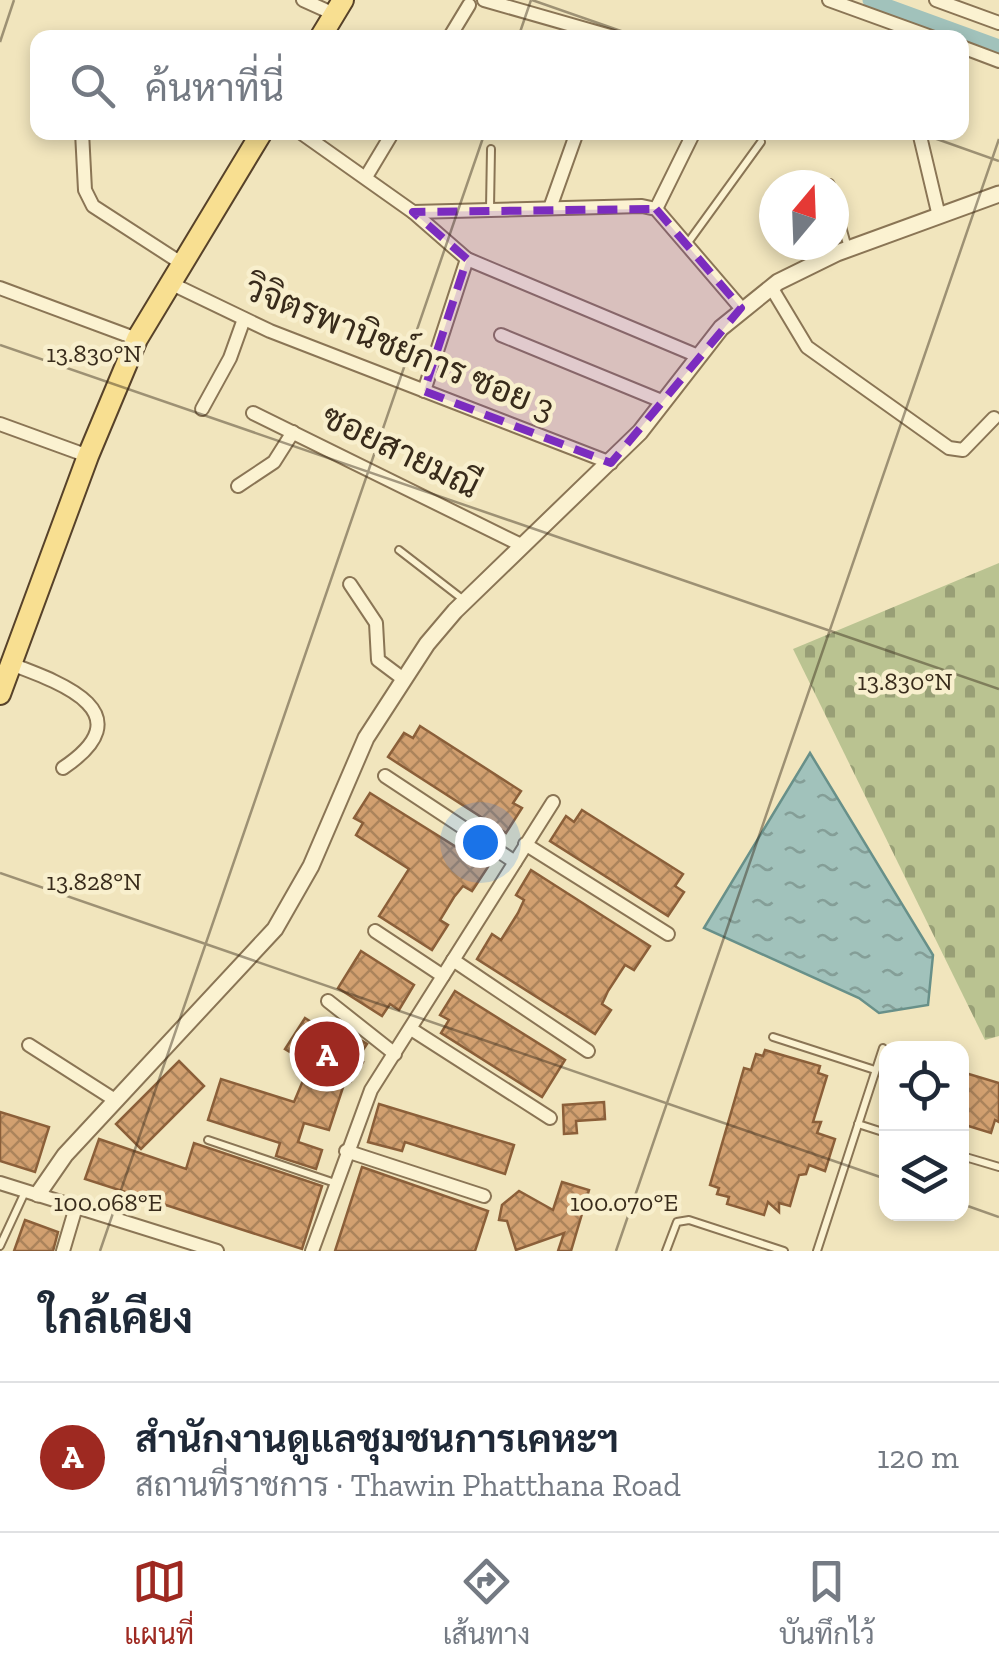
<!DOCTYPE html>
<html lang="th">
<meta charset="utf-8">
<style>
:root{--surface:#fff;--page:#f2f2f3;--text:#1f2937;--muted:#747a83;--line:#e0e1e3;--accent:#9e2921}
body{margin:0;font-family:"Zilla Slab",Sarabun,serif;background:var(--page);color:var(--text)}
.controls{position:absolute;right:30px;bottom:30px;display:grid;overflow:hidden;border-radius:20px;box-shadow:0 5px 15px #0003}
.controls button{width:90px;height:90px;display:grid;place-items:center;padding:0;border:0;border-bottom:2px solid var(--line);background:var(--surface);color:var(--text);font:50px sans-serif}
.compass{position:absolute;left:759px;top:170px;width:90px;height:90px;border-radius:50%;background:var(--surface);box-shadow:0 5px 15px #0003;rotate:19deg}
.you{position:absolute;left:480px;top:842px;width:35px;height:35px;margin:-25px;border:8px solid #fff;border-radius:50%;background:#1a73e8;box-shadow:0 0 0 15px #1a73e833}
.badge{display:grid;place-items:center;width:65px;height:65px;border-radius:50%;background:var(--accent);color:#fff;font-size:32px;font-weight:700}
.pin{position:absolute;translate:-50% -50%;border:5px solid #fff;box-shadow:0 2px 10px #0006}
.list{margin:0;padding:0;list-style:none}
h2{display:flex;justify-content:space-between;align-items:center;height:130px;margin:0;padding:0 40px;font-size:42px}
h2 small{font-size:32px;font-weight:400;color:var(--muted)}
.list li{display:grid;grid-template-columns:65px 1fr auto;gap:30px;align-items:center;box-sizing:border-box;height:150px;padding:0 40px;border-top:2px solid var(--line)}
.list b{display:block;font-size:38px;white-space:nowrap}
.list p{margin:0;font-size:32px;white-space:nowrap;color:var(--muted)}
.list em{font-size:32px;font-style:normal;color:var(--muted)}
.icon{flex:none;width:55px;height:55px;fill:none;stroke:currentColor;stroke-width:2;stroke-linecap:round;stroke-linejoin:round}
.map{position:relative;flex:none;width:999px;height:1251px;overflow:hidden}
.search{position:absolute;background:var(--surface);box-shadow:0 5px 15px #0003;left:30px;right:30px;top:30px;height:110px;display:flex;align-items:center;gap:25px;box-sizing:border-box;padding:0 35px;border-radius:20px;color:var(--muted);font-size:38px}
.sheet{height:280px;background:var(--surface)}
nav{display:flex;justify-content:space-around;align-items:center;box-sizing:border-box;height:140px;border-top:2px solid var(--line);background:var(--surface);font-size:28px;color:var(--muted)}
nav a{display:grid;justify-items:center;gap:5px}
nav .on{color:var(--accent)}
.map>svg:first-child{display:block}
.cemetery{fill:url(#cemetery-stones)}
.water{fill:url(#water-ripples);stroke:#689089;stroke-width:2.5}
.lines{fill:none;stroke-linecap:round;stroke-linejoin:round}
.canal{stroke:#a1c2bb;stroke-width:15}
.building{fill:url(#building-cross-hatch);stroke:#8b5f39;stroke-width:2.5}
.service-casing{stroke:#8a7555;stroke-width:10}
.minor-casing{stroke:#8a7555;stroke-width:16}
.tertiary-casing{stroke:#8a7555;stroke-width:19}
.primary-casing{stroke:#57422a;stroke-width:24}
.service{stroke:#fbf2d1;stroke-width:6}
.minor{stroke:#fbf2d1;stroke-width:12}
.tertiary{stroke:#fbf2d1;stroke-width:15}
.primary{stroke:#f8df91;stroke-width:20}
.marked{fill:#7b2cbf;fill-opacity:0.2;stroke:#7b2cbf;stroke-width:8;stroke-dasharray:20 12;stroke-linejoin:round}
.ticks{fill:none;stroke:#382b1b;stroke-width:2.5;stroke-opacity:0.45}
.labels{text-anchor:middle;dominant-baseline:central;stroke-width:9;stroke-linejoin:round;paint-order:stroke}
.street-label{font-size:35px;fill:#382b1b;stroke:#f8efcd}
.ticks-label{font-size:25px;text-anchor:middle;fill:#382b1b;stroke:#f8efcd;stroke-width:9;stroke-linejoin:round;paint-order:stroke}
</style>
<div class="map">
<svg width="999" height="1251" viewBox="0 0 999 1251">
<defs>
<pattern id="cemetery-stones" width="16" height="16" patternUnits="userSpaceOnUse" patternTransform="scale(2.5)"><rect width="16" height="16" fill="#bac391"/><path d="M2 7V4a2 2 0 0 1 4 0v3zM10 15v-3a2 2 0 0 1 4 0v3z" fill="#989f76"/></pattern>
<pattern id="water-ripples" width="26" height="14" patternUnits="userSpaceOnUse" patternTransform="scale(2.5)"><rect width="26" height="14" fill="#a1c2bb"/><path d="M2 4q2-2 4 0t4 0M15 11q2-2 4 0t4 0" fill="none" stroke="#849e97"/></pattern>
<pattern id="building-cross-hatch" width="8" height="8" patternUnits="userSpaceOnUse" patternTransform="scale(2.5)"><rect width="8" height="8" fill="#d2a070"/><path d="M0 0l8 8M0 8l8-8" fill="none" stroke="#ab835b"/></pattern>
</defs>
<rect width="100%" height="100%" fill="#f1e5bd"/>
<polygon class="cemetery" points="999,563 999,1036 985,1040 793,649"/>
<polygon class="water" points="810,753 933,955 928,1005 879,1013 859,998 704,928"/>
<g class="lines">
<polyline class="canal" points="870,0 999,47"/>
</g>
<g class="building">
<polygon points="420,726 521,791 513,803 522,808 506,833 388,757 404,733 413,738"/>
<polygon points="370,793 488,867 472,891 463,886 454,897 440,920 448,925 432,950 379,916 409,869 356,835 363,823 354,818"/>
<polygon points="582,810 683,874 675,886 684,892 668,916 550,841 566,816 574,822"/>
<polygon points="531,870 650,946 634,970 625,965 608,991 602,1004 611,1010 595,1034 477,959 492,934 501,940 518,913 524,900 516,895"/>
<polygon points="361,951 414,985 399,1010 390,1004 382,1016 338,988"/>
<polygon points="455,991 565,1060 542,1097 441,1033 449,1020 440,1015"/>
<polygon points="305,1018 327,1032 333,1023 367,1044 357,1059 363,1062 351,1081 346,1078 329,1130 304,1123 298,1142 322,1150 316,1169 276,1156 280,1143 208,1120 221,1079 294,1102 310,1064 285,1049"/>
<polygon points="765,1050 820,1066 818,1073 827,1076 813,1122 821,1122 817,1133 835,1139 825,1171 809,1165 806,1174 799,1175 790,1206 779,1203 779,1212 768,1202 764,1215 727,1204 729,1197 717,1194 719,1188 710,1185 744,1068 751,1070 756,1054 763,1056"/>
<polygon points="179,1061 204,1086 141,1149 116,1124"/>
<polygon points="962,1072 999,1083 999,1122 995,1120 991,1133 962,1124"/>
<polygon points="604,1102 605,1119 576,1121 577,1133 564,1134 563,1105"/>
<polygon points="379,1104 514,1145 505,1174 405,1142 402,1151 368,1142"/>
<polygon points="0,1112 49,1127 35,1172 0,1161"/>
<polygon points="99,1139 186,1169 194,1143 322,1186 302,1249 85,1179"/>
<polygon points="362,1167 488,1211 475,1251 335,1251"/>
<polygon points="562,1182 589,1190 571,1251 558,1251 564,1233 516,1250 507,1221 499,1220 502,1205 519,1191 553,1210"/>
<polygon points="25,1220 58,1232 53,1251 14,1251"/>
</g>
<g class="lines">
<g class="service-casing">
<g id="service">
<polyline points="830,183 831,185"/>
<polyline points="834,198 848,248"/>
<polyline points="490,208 491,149"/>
<polyline points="687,244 761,142"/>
<polyline points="399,550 465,601"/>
<polyline points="773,1037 875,1070"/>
<polyline points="858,1124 886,1133"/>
<polyline points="208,1140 335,1183"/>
<polyline points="962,1156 999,1167"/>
<polyline points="0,1246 25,1192"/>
<polyline points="666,1251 677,1222 689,1220 784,1251"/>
<polyline points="817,1251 883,1048"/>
</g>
</g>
<g class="minor-casing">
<g id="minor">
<polyline points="303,0 334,14"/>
<polyline points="484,0 617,38"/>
<polyline points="829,0 934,38"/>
<polyline points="936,0 999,23"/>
<polyline points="449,38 469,5"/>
<polyline points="962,47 999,61"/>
<polyline points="82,132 85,190 93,206 181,263"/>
<polyline points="300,132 413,212 642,206 656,209 741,308"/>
<polyline points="919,132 938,212"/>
<polyline points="366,177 393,132"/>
<polyline points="550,208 577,132"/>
<polyline points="656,209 694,132"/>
<polyline points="413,212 467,259 424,391"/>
<polyline points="467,259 698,356"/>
<polyline points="168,282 270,331 611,463"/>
<polyline points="771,287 807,347 949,448 963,450 994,418"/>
<polyline points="0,288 137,339"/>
<polyline points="501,335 664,402"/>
<polyline points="202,409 230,358 244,319"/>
<polyline points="253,413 523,546"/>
<polyline points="0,424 88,456"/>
<polyline points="238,486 274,462 293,432"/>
<polyline points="350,584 376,623 378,660 402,678"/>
<path d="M11 664C62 683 145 713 63 768"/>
<polyline points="385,776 515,862"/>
<polyline points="525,844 668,934"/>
<polyline points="375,931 443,976"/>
<polyline points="453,960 588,1051"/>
<polyline points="328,1001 395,1054"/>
<polyline points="411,1029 550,1118"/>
<polyline points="29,1045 115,1100"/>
<polyline points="346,1151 484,1196"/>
<polyline points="0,1183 217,1251"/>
<polyline points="63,1251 76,1207"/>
<polyline points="312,1251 371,1090 553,802"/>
</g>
</g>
<g class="tertiary-casing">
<polyline id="tertiary" points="38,1194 65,1155 275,929 311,866 366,738 427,644 455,611 640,432 721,328 778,282 837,253 999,194"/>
</g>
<g class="primary-casing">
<g id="primary">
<polyline points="320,38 343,0"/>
<polyline points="0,694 88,456 137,339 262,132"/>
</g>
</g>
<use href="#service" class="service"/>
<use href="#minor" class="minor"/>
<use href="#tertiary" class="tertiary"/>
<use href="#primary" class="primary"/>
</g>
<path class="marked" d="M656 209 741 308 611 463 424 391 467 259 413 212Z"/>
<path class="ticks" d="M532 0 641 38M518 38 531 0M0 42 14 0M917 132 999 161M0 345 999 689M0 873 886 1179M962 1204 999 1217M100 1251 485 132M616 1251 999 139"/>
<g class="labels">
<g class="street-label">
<text transform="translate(400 348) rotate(22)">วิจิตรพานิชย์การ ซอย 3</text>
<text transform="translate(401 451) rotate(26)">ซอยสายมณี</text>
</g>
</g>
<g class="ticks-label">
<text x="94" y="362">13.830°N</text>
<text x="905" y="690">13.830°N</text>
<text x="94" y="890">13.828°N</text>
<text x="108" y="1211">100.068°E</text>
<text x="624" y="1211">100.070°E</text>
</g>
</svg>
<div class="controls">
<button><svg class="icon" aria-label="locate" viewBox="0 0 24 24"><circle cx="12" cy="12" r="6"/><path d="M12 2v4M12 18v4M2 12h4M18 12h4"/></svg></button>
<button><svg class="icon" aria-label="layers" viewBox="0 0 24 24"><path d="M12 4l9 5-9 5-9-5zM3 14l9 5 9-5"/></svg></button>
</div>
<svg class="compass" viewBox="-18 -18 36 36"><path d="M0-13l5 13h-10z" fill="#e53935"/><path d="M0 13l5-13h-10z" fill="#747a83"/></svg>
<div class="you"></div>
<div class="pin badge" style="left:327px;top:1054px">A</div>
<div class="search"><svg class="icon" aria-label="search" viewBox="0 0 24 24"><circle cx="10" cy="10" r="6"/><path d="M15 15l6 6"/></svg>ค้นหาที่นี่</div>
</div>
<section class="sheet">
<h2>ใกล้เคียง<small></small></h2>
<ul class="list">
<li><span class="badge">A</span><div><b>สำนักงานดูแลชุมชนการเคหะฯ</b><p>สถานที่ราชการ · Thawin Phatthana Road</p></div><em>120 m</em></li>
</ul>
</section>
<nav>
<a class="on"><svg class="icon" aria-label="map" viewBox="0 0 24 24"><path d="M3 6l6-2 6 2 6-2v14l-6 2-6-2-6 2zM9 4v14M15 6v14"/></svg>แผนที่</a>
<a><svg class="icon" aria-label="directions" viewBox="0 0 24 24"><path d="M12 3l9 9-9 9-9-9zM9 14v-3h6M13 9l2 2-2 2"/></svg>เส้นทาง</a>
<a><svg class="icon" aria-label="saved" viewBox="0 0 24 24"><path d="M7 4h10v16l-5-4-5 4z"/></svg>บันทึกไว้</a>
</nav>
